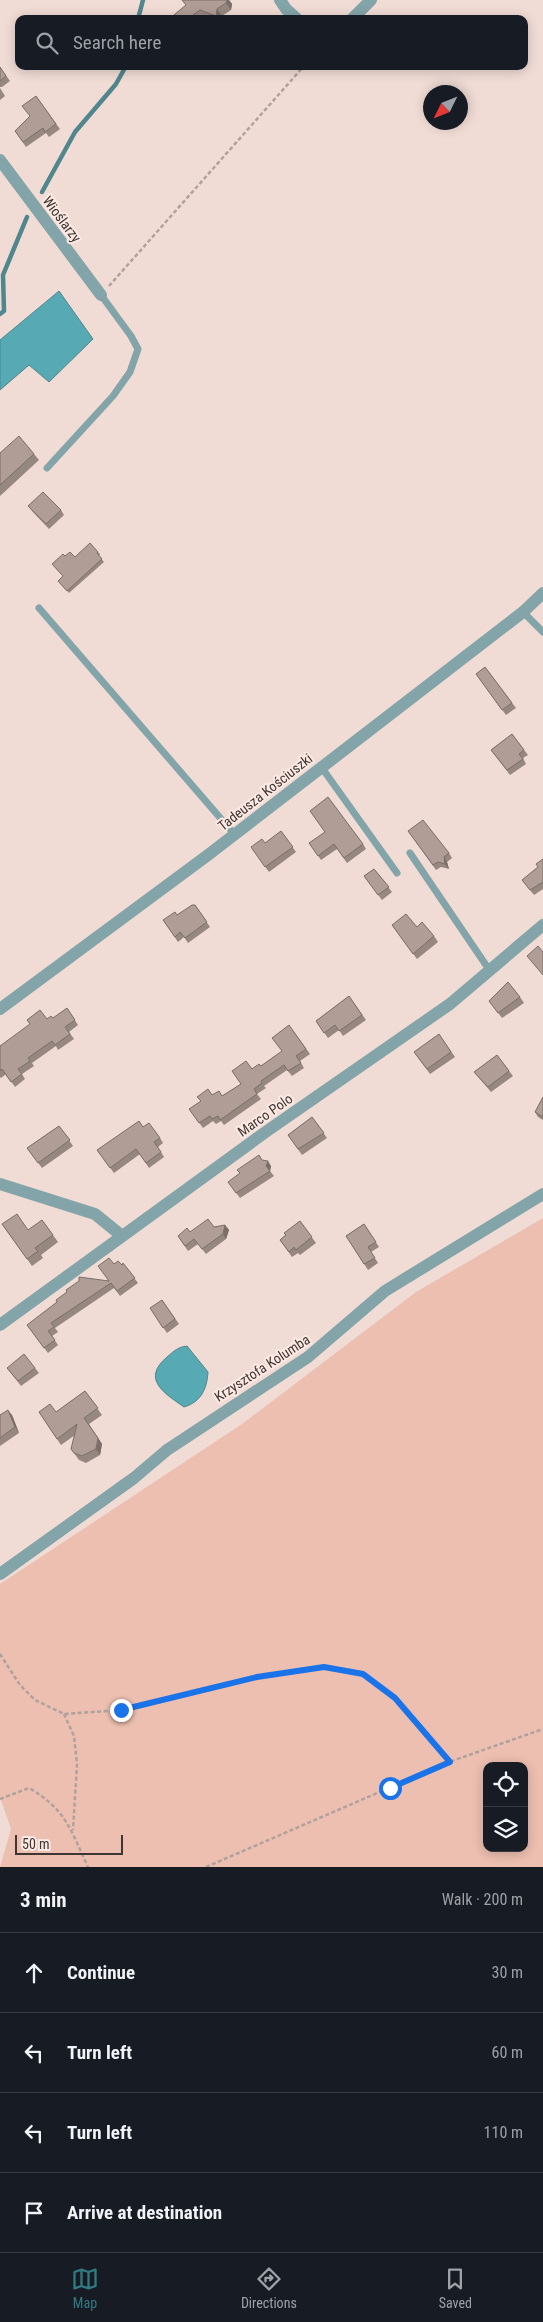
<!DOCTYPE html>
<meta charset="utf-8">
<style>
:root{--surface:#171b24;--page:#20242c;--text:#f1f3f6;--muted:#9ea1a6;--line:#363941;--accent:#327a82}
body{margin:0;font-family:"Roboto Condensed",sans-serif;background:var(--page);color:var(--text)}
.controls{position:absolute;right:15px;bottom:15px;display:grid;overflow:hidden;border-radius:10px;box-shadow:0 2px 12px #0003}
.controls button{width:45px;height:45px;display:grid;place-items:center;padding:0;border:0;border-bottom:1px solid var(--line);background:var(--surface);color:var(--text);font:25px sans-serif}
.compass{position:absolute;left:423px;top:85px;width:45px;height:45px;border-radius:50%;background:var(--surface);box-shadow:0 2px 12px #0003;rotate:227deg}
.scale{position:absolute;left:15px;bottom:12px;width:108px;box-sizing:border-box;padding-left:5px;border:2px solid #3e3633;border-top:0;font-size:14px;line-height:18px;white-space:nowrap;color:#3e3633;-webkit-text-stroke:4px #fde9e3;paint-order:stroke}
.stop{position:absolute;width:15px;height:15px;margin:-11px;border:4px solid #1a73e8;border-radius:50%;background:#fff}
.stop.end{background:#1a73e8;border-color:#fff;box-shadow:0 1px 5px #0008}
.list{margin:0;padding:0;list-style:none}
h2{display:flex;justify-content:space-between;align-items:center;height:65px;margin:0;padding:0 20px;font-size:21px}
h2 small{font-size:16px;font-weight:400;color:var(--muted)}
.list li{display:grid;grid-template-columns:32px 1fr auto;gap:15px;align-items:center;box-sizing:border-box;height:80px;padding:0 20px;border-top:1px solid var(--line)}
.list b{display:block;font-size:19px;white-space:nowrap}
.list em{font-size:16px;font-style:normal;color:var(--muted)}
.icon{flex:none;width:28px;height:28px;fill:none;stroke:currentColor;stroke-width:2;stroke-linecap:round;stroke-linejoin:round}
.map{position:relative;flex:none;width:543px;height:1867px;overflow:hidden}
.search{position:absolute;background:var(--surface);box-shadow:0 2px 12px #0003;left:15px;right:15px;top:15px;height:55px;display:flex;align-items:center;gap:12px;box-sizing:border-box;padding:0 18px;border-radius:10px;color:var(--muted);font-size:19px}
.sheet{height:385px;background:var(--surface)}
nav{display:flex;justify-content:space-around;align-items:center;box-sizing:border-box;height:70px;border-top:1px solid var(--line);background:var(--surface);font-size:14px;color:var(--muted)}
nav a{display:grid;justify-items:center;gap:2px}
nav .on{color:var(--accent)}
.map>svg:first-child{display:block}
.green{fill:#ecbfb0;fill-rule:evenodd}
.water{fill:#57a9b3;stroke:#50868d}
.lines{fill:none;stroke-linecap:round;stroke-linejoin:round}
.stream{stroke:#50868d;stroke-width:4.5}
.path{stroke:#b1a19c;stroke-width:2.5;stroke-dasharray:4 2.5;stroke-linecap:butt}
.lane{stroke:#83a4a8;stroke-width:7}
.street{stroke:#83a4a8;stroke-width:12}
.wall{fill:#968781}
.shaded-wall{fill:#7a6e69}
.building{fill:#af9d96;stroke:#7a6e69}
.route{stroke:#1a73e8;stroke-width:6}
.labels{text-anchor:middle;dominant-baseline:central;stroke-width:4;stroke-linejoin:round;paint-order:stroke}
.street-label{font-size:14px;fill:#3e3633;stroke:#fde9e3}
</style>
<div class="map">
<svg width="543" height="1867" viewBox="0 0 543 1867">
<rect width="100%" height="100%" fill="#f0dcd5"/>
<path class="green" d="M543 1218V1867H0L11 1829 0 1797V1584L242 1424 416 1292ZM487 1766H524V1848H487Z"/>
<g class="water">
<polygon points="59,291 93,339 49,382 29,365 0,390 0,340"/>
<path d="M187 1346 208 1372C207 1389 201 1402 184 1407 164 1393 141 1379 167 1357 174 1351 178 1347 187 1346Z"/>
</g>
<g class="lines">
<g class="stream">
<polyline points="138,19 143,0"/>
<polyline points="42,192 75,132 116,84 126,66"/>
<polyline points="0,314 4,311 3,275 27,217"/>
</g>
<g class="path">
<polyline points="109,286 304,66"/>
<polyline points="0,1654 20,1685 35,1700 64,1714 121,1710 257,1677 324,1667 363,1674 395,1698 449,1762"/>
<polyline points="64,1714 74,1736 77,1764 73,1830"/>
<path d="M0 1799 29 1788C66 1809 71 1831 88 1867"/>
<polyline points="206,1867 449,1762 543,1729"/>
</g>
<g class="lane">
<polyline points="47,468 113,396 130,372 138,349 131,336 101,295"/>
<polyline points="39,608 235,835"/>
<polyline points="523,612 543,632"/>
<polyline points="322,768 397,873"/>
<polyline points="410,853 490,971"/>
</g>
<g class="street">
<polyline points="280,0 286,9 297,19"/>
<polyline points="352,19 371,0"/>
<polyline points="0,160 101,295"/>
<polyline points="0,1009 208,855 523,612 543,593"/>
<polyline points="0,1184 95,1214 122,1236"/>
<polyline points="0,1325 267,1131 450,1004 543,925"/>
<polyline points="0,1574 134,1478 167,1450 308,1357 385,1291 543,1194"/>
</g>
</g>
<g class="wall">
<polygon points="229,0 232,4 231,10 222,16 222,19 211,19 205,16 202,19 169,19"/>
<polygon points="0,67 10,81 2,87 0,87"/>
<polygon points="0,88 5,96 0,100"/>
<polygon points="36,96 60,129 49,137 46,133 26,147 15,131 30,116"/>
<polygon points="0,453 34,454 39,460 0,496"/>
<polygon points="28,506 61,510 64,515 49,529 32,511"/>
<polygon points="98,552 100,554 99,556 104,562 69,593 58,581 63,576 52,564 65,556 75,557"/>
<polygon points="485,667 516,708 506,715 476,674"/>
<polygon points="512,734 528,755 523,758 526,764 510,775 491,750"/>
<polygon points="281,831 296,852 269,872 251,847 265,843"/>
<polygon points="408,831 449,853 452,858 447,862 449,869 441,867 436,870"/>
<polygon points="309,843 363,844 366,849 347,863 337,849 321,860"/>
<polygon points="543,859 543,889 534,895 522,880 538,867"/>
<polygon points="374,869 392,892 382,900 364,876"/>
<polygon points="195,905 210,927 188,943 184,937 178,942 163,920 177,915"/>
<polygon points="392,925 417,927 434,936 438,942 417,959"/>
<polygon points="349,996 366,1020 343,1036 339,1030 328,1038 316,1021"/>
<polygon points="520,997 524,1003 502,1018 489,1001"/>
<polygon points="67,1008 78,1025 69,1032 74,1039 58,1050 56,1046 32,1063 34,1066 22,1074 25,1079 15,1087 6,1074 1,1078 0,1077 0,1046 47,1019 53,1018"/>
<polygon points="289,1025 310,1054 300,1061 304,1068 292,1076 287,1070 264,1086 266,1088 257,1094 261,1099 224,1125 221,1121 216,1124 213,1121 203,1128 189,1109 212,1095 222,1096 241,1084 252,1069 261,1066 282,1051"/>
<polygon points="439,1034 455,1057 430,1074 414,1052"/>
<polygon points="497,1055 513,1076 491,1092 474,1072"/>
<polygon points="543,1097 543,1120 538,1117 535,1112"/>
<polygon points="312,1117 327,1138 302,1155 288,1135"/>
<polygon points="59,1126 73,1146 42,1168 27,1148"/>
<polygon points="143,1127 160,1138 163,1143 158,1147 164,1157 149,1168 140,1154 114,1173 97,1150"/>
<polygon points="262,1160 271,1166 270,1171 274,1176 240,1198 228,1182"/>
<polygon points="42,1220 58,1242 41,1255 43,1258 32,1266 2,1224 28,1230"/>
<polygon points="300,1221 316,1243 300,1255 298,1253 292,1257 280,1240"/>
<polygon points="364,1224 379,1247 371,1252 378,1263 368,1270 346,1236"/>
<polygon points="225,1225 229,1230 226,1239 206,1254 198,1244 188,1251 178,1236 214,1227"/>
<polygon points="123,1263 138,1283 120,1296 114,1288 55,1328 58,1332 52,1336 58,1345 48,1353 27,1325 109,1281 114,1264 122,1265"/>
<polygon points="162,1300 179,1324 167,1333 150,1308"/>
<polygon points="7,1368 35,1368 39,1373 21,1386"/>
<polygon points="85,1391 102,1415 89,1424 102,1444 100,1455 86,1463 79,1460 71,1449 75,1435 61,1445 39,1412 56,1412"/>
<polygon points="0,1415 12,1415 19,1433 0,1446"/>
</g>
<g class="shaded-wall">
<polygon points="227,0 229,0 232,4 231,10 226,3"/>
<polygon points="217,9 222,16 222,19 219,19 216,16"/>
<polygon points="444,857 447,862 449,869 445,864"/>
<polygon points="268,1161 271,1166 270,1171 266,1166"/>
<polygon points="225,1225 229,1230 226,1239 223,1234"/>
<polygon points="8,1410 12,1415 19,1433 15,1427"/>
<polygon points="98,1438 102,1444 100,1455 96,1449"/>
</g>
<g class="building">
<polygon points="182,0 227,0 226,3 217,9 216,16 200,10 188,19 169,19 186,5"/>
<polygon points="0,67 6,76 0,81"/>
<polygon points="36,96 56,124 45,132 43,128 23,142 15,131 30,116 22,106"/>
<polygon points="19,436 34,454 0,485 0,453"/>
<polygon points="43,492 61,510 46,524 28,506"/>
<polygon points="90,543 98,552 97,553 102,559 67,591 58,581 63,576 52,564 63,554 65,556 70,552 75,557"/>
<polygon points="485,667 512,703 502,710 476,674"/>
<polygon points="512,734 524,750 519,754 523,759 507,770 491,750"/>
<polygon points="328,797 363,844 344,858 334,844 318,856 309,843 325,832 310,811"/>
<polygon points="423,820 449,853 444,857 445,864 438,862 433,865 408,831"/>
<polygon points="281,831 293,847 265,867 251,847 262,839 265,843"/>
<polygon points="543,859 543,882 530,890 522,880 538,867 536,864"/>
<polygon points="374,869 389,887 378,895 364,876"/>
<polygon points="192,905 195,905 207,922 185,938 180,932 175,937 163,920 175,912 177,915"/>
<polygon points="406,914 417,927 422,922 434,936 413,954 392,925"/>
<polygon points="538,946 543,952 543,975 527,956"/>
<polygon points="508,982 520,997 498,1013 489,1001"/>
<polygon points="349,996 362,1015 339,1031 335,1025 324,1033 316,1021"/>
<polygon points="67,1008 75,1020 65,1027 70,1034 55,1045 52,1041 28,1058 30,1061 18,1069 22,1074 11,1082 2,1069 0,1071 0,1046 30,1024 27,1020 40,1010 47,1019 51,1016 53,1018"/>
<polygon points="289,1025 306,1049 296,1056 301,1063 288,1071 284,1065 261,1081 262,1083 254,1089 257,1094 220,1120 218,1116 212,1119 210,1116 199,1123 189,1109 201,1101 197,1097 208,1089 212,1095 219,1091 222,1096 241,1084 232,1071 246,1061 252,1069 259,1064 261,1066 282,1051 272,1038"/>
<polygon points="439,1034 451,1052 427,1069 414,1052"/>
<polygon points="497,1055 509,1071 488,1087 474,1072"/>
<polygon points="543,1097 543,1117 535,1112"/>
<polygon points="312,1117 324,1133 298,1149 288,1135"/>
<polygon points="139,1121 143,1127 149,1123 160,1138 154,1142 161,1152 146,1163 136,1149 110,1168 97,1150"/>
<polygon points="59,1126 70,1140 38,1163 27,1148"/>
<polygon points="259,1155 262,1160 268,1161 266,1166 270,1171 236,1193 228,1182 240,1173 237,1170"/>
<polygon points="17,1214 28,1230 42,1220 53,1235 35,1248 38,1251 27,1259 2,1224"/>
<polygon points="208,1219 214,1227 225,1225 223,1234 202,1249 194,1239 185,1246 178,1236 187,1228 190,1232"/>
<polygon points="300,1221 312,1237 296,1250 294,1247 289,1252 280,1240 286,1235 284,1233"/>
<polygon points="364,1224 376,1242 368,1247 375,1258 364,1264 346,1236"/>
<polygon points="109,1258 114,1264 118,1261 122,1265 123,1263 135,1278 117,1291 111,1283 51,1323 54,1327 48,1331 55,1340 44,1348 27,1325 57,1302 56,1300 67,1292 66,1290 79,1281 79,1277 109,1281 98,1266"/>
<polygon points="162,1300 175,1319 163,1328 150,1308"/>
<polygon points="24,1354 35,1368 18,1381 7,1368"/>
<polygon points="85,1391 98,1408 84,1418 98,1438 96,1449 82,1456 74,1453 71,1449 77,1424 57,1439 39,1412 50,1404 56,1412"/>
<polygon points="8,1410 15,1427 0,1438 0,1415"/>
</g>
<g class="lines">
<polyline class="route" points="121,1710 257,1677 324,1667 363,1674 395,1698 450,1762 390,1788"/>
</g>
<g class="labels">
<g class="street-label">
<text transform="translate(62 219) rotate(53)">Wioślarzy</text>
<text transform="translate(265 792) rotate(-38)">Tadeusza Kościuszki</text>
<text transform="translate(265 1115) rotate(-35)">Marco Polo</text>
<text transform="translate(262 1368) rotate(-33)">Krzysztofa Kolumba</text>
</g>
</g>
</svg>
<div class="controls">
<button><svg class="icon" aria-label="locate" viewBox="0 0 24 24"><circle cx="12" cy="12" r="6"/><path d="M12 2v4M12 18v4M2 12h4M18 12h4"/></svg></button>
<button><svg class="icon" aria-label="layers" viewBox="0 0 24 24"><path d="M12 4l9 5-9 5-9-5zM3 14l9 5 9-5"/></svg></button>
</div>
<svg class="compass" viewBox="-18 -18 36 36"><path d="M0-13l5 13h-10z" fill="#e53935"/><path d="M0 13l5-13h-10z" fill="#9ea1a6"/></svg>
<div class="scale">50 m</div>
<div class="stop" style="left:390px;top:1788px"></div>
<div class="stop end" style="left:121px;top:1710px"></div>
<div class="search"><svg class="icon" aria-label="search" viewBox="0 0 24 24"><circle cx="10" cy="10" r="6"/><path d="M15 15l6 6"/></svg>Search here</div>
</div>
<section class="sheet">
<h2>3 min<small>Walk · 200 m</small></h2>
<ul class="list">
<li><svg class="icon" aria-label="ahead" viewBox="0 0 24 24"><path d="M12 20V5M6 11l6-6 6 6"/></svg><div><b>Continue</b></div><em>30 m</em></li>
<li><svg class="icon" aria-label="left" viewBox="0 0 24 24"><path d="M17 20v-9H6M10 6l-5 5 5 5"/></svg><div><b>Turn left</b></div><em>60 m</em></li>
<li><svg class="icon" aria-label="left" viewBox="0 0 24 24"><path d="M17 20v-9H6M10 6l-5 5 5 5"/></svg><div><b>Turn left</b></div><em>110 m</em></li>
<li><svg class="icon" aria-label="arrive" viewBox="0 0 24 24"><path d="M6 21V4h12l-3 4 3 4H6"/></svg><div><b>Arrive at destination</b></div></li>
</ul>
</section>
<nav>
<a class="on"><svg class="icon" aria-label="map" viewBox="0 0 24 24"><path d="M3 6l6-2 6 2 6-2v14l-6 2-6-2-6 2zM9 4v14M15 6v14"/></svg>Map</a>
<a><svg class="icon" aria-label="directions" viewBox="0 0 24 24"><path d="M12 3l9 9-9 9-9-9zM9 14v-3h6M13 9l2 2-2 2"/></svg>Directions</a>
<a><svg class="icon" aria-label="saved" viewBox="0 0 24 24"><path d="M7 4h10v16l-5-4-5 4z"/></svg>Saved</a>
</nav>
